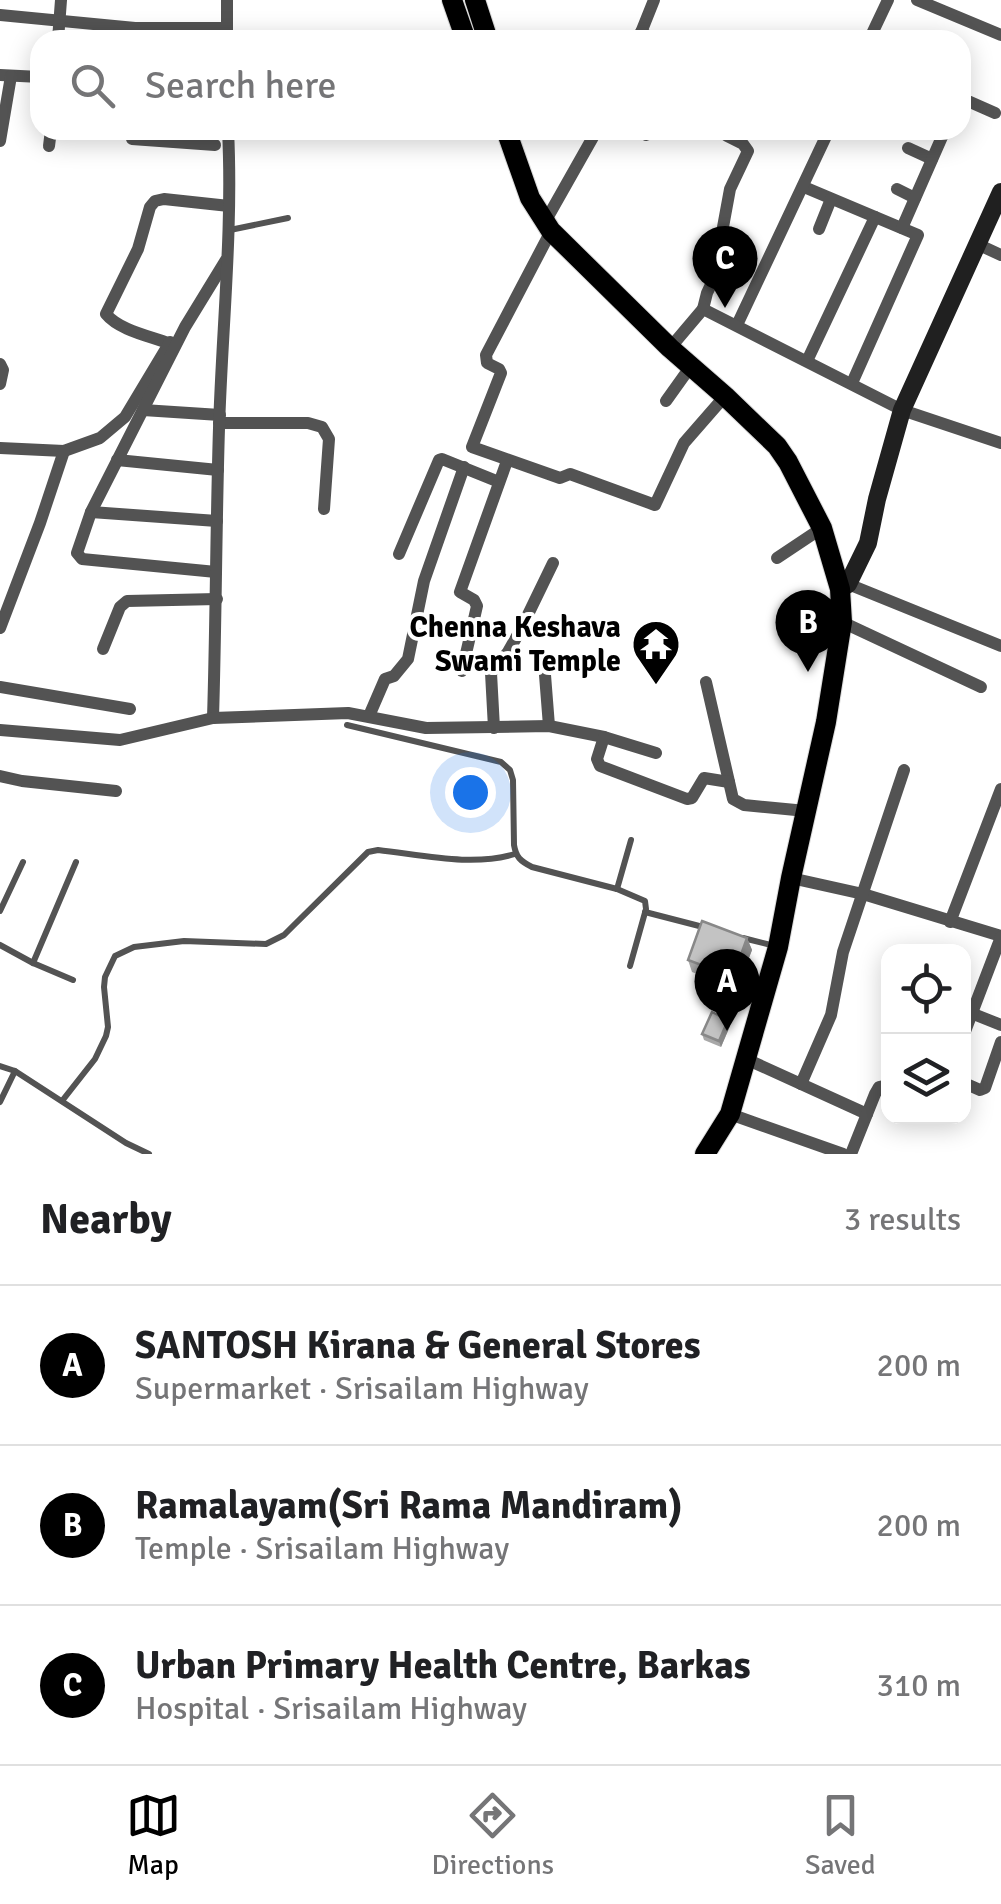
<!DOCTYPE html>
<meta charset="utf-8">
<style>
:root{--surface:#fff;--page:#f6f6f6;--text:#202124;--muted:#757577;--line:#e0e0e0;--accent:#000}
body{margin:0;font-family:Signika,sans-serif;background:var(--page);color:var(--text)}
.controls{position:absolute;right:30px;bottom:30px;display:grid;overflow:hidden;border-radius:20px;box-shadow:0 5px 25px #0003}
.controls button{width:90px;height:90px;display:grid;place-items:center;padding:0;border:0;border-bottom:2px solid var(--line);background:var(--surface);color:var(--text);font:50px sans-serif}
.you{position:absolute;left:470px;top:792px;width:35px;height:35px;margin:-25px;border:8px solid #fff;border-radius:50%;background:#1a73e8;box-shadow:0 0 0 15px #1a73e833}
.badge{display:grid;place-items:center;width:65px;height:65px;border-radius:50%;background:var(--accent);color:#fff;font-size:32px;font-weight:700}
.pin{position:absolute;translate:-50% -82px;filter:drop-shadow(0 2px 5px #0008)}
.pin::after{content:'';position:absolute;top:52px;width:35px;height:30px;background:inherit;clip-path:polygon(0 0,100% 0,50% 100%)}
.list{margin:0;padding:0;list-style:none}
h2{display:flex;justify-content:space-between;align-items:center;height:130px;margin:0;padding:0 40px;font-size:42px}
h2 small{font-size:32px;font-weight:400;color:var(--muted)}
.list li{display:grid;grid-template-columns:65px 1fr auto;gap:30px;align-items:center;box-sizing:border-box;height:160px;padding:0 40px;border-top:2px solid var(--line)}
.list b{display:block;font-size:38px;white-space:nowrap}
.list p{margin:0;font-size:32px;white-space:nowrap;color:var(--muted)}
.list em{font-size:32px;font-style:normal;color:var(--muted)}
.icon{flex:none;width:55px;height:55px;fill:none;stroke:currentColor;stroke-width:2;stroke-linecap:round;stroke-linejoin:round}
.map{position:relative;flex:none;width:1001px;height:1154px;overflow:hidden}
.search{position:absolute;background:var(--surface);box-shadow:0 5px 25px #0003;left:30px;right:30px;top:30px;height:110px;display:flex;align-items:center;gap:25px;box-sizing:border-box;padding:0 35px;border-radius:30px;color:var(--muted);font-size:38px}
.sheet{height:610px;background:var(--surface)}
nav{display:flex;justify-content:space-around;align-items:center;box-sizing:border-box;height:140px;border-top:2px solid var(--line);background:var(--surface);font-size:28px;color:var(--muted)}
nav a{display:grid;justify-items:center;gap:5px}
nav .on{color:var(--accent)}
.map>svg:first-child{display:block}
.lines{fill:none;stroke-linecap:round;stroke-linejoin:round}
.trunk-casing{stroke:#dbdbdb;stroke-width:22}
.service{stroke:#535353;stroke-width:6}
.minor{stroke:#535353;stroke-width:12}
.secondary{stroke:#202020;stroke-width:18}
.trunk{stroke:#000;stroke-width:20}
.wall{fill:#a8a8a8}
.shaded-wall{fill:#888}
.building{fill:#c3c3c3;stroke:#888;stroke-width:2.5}
.labels{text-anchor:middle;dominant-baseline:central;stroke-width:8;stroke-linejoin:round;paint-order:stroke}
.poi-label{font-size:30px;font-weight:bold;fill:#000;stroke:#fff;text-anchor:end}
</style>
<div class="map">
<svg width="1001" height="1154" viewBox="0 0 1001 1154">
<rect width="100%" height="100%" fill="#fff"/>
<g class="lines">
<g class="trunk-casing">
<g id="trunk">
<polyline points="452,0 466,40"/>
<polyline points="475,0 488,40"/>
<polyline points="506,130 530,198 551,231 670,348 725,396 777,446 788,462 822,528 840,589 842,622 826,722 791,878 778,947 730,1114 705,1154"/>
</g>
</g>
<g class="service">
<polyline points="230,230 288,218"/>
<path d="M347 725 501 762 510 770 513 780 514 845C516 857 520 861 532 867L617 889 645 901 646 909 630 966"/>
<polyline points="617,889 631,840"/>
<polyline points="0,911 23,862"/>
<polyline points="645,912 707,928"/>
<polyline points="743,938 775,946"/>
<polyline points="0,945 33,963 76,862"/>
<polyline points="33,963 73,980"/>
<polyline points="0,1066 15,1071 0,1102"/>
<polyline points="15,1071 126,1143 149,1154"/>
<path d="M62 1101 95 1059 106 1036 108 1027 104 987 105 977 115 956 134 947 184 941 266 944 284 935 293 926 368 852 378 850C423 855 472 867 515 854"/>
</g>
<g class="minor">
<polyline points="917,0 1001,35"/>
<polyline points="0,15 135,28 227,28"/>
<polyline points="641,32 655,40"/>
<polyline points="58,40 61,0"/>
<polyline points="227,40 227,0"/>
<polyline points="638,40 654,0"/>
<polyline points="869,40 888,0"/>
<polyline points="0,75 40,77"/>
<polyline points="961,98 995,113"/>
<polyline points="132,130 132,139 215,145"/>
<polyline points="638,130 646,135"/>
<polyline points="0,141 11,76"/>
<polyline points="49,146 51,130"/>
<polyline points="908,148 932,159"/>
<polyline points="804,187 918,235 852,383"/>
<polyline points="897,189 915,198"/>
<polyline points="545,222 597,130"/>
<polyline points="902,228 945,130"/>
<polyline points="819,229 831,199"/>
<polyline points="551,231 486,355 487,363 499,369 501,373 472,447 560,478 570,474 655,505 684,443 725,396"/>
<polyline points="977,244 1001,255"/>
<polyline points="703,309 707,293 724,257 723,227 730,189 748,151 743,144 727,136"/>
<polyline points="737,325 829,130"/>
<path d="M168 343C149 336 119 330 106 314L138 249 150 207 155 201 164 199 229 206"/>
<polyline points="670,348 703,309 902,410 1001,443"/>
<polyline points="807,361 875,217"/>
<polyline points="0,364 3,370 0,384"/>
<polyline points="666,401 691,366"/>
<polyline points="143,410 220,415"/>
<polyline points="219,423 308,423 322,427 329,439 324,509"/>
<polyline points="0,448 64,451 100,438 125,417 170,342"/>
<polyline points="117,460 218,470"/>
<polyline points="91,512 217,521"/>
<polyline points="399,554 439,460 442,459 499,482"/>
<polyline points="777,558 822,528"/>
<polyline points="216,572 82,559 77,553 91,512 185,327 226,260"/>
<polyline points="848,584 1001,646"/>
<polyline points="842,622 981,687"/>
<polyline points="0,628 40,523 64,451"/>
<polyline points="103,649 120,607 127,601 217,599"/>
<polyline points="462,671 477,606 474,600 460,592 507,461"/>
<polyline points="545,675 549,726"/>
<polyline points="706,682 733,799 744,805 806,811"/>
<polyline points="0,687 130,709"/>
<polyline points="369,716 385,679 394,676 408,659 424,581 464,467"/>
<path d="M213 718C216 621 216 525 219 428 222 329 233 229 228 130"/>
<polyline points="494,728 491,673 508,652 521,629 553,563"/>
<polyline points="0,730 120,740 213,718 348,713 426,728 549,726 604,737 656,753"/>
<polyline points="604,737 597,759 600,766 687,799 692,798 704,778 729,782"/>
<polyline points="0,776 22,781 116,791"/>
<polyline points="791,878 863,894 1001,936"/>
<polyline points="950,922 1001,789"/>
<polyline points="971,1013 1001,1025"/>
<polyline points="964,1034 1001,937"/>
<polyline points="746,1059 867,1114"/>
<polyline points="964,1083 980,1090 985,1088 1001,1042"/>
<polyline points="801,1084 831,1015 843,952 904,770"/>
<polyline points="730,1114 843,1154"/>
<polyline points="851,1154 875,1094 879,1087 888,1085"/>
</g>
<polyline class="secondary" points="840,589 848,584 868,543 877,499 902,410 1001,192"/>
<use href="#trunk" class="trunk"/>
</g>
<g class="wall">
<polygon points="747,938 752,950 737,989 692,972 688,960"/>
<polygon points="730,1026 721,1047 704,1040 702,1034"/>
</g>
<g class="shaded-wall">
<polygon points="747,938 752,950 737,989 733,977"/>
<polygon points="728,1020 730,1026 721,1047 719,1041"/>
</g>
<g class="building">
<polygon points="702,921 747,938 733,977 688,960"/>
<polygon points="712,1012 728,1020 719,1041 702,1034"/>
</g>
<defs>
<g id="temple-pin" transform="scale(2.5)"><path d="M0 17L-7.5 6A9.5 9.5 0 1 1 7.5 6Z" fill="#000" stroke="#fff"/><path d="M0-6L5-2H3V0L6.5 2.5H4V6H1.5V3h-3V6H-4V2.5H-6.5L-3 0V-2H-5Z" fill="#fff"/></g>
</defs>
<g fill-rule="evenodd">
<use href="#temple-pin" x="656" y="644"/>
</g>
<g class="labels">
<g class="poi-label">
<text x="621" y="627">Chenna Keshava<tspan x="621" dy="34">Swami Temple</tspan></text>
</g>
</g>
</svg>
<div class="controls">
<button><svg class="icon" aria-label="locate" viewBox="0 0 24 24"><circle cx="12" cy="12" r="6"/><path d="M12 2v4M12 18v4M2 12h4M18 12h4"/></svg></button>
<button><svg class="icon" aria-label="layers" viewBox="0 0 24 24"><path d="M12 4l9 5-9 5-9-5zM3 14l9 5 9-5"/></svg></button>
</div>
<div class="you"></div>
<div class="pin badge" style="left:727px;top:1031px">A</div>
<div class="pin badge" style="left:808px;top:672px">B</div>
<div class="pin badge" style="left:725px;top:308px">C</div>
<div class="search"><svg class="icon" aria-label="search" viewBox="0 0 24 24"><circle cx="10" cy="10" r="6"/><path d="M15 15l6 6"/></svg>Search here</div>
</div>
<section class="sheet">
<h2>Nearby<small>3 results</small></h2>
<ul class="list">
<li><span class="badge">A</span><div><b>SANTOSH Kirana &amp; General Stores</b><p>Supermarket · Srisailam Highway</p></div><em>200 m</em></li>
<li><span class="badge">B</span><div><b>Ramalayam(Sri Rama Mandiram)</b><p>Temple · Srisailam Highway</p></div><em>200 m</em></li>
<li><span class="badge">C</span><div><b>Urban Primary Health Centre, Barkas</b><p>Hospital · Srisailam Highway</p></div><em>310 m</em></li>
</ul>
</section>
<nav>
<a class="on"><svg class="icon" aria-label="map" viewBox="0 0 24 24"><path d="M3 6l6-2 6 2 6-2v14l-6 2-6-2-6 2zM9 4v14M15 6v14"/></svg>Map</a>
<a><svg class="icon" aria-label="directions" viewBox="0 0 24 24"><path d="M12 3l9 9-9 9-9-9zM9 14v-3h6M13 9l2 2-2 2"/></svg>Directions</a>
<a><svg class="icon" aria-label="saved" viewBox="0 0 24 24"><path d="M7 4h10v16l-5-4-5 4z"/></svg>Saved</a>
</nav>
